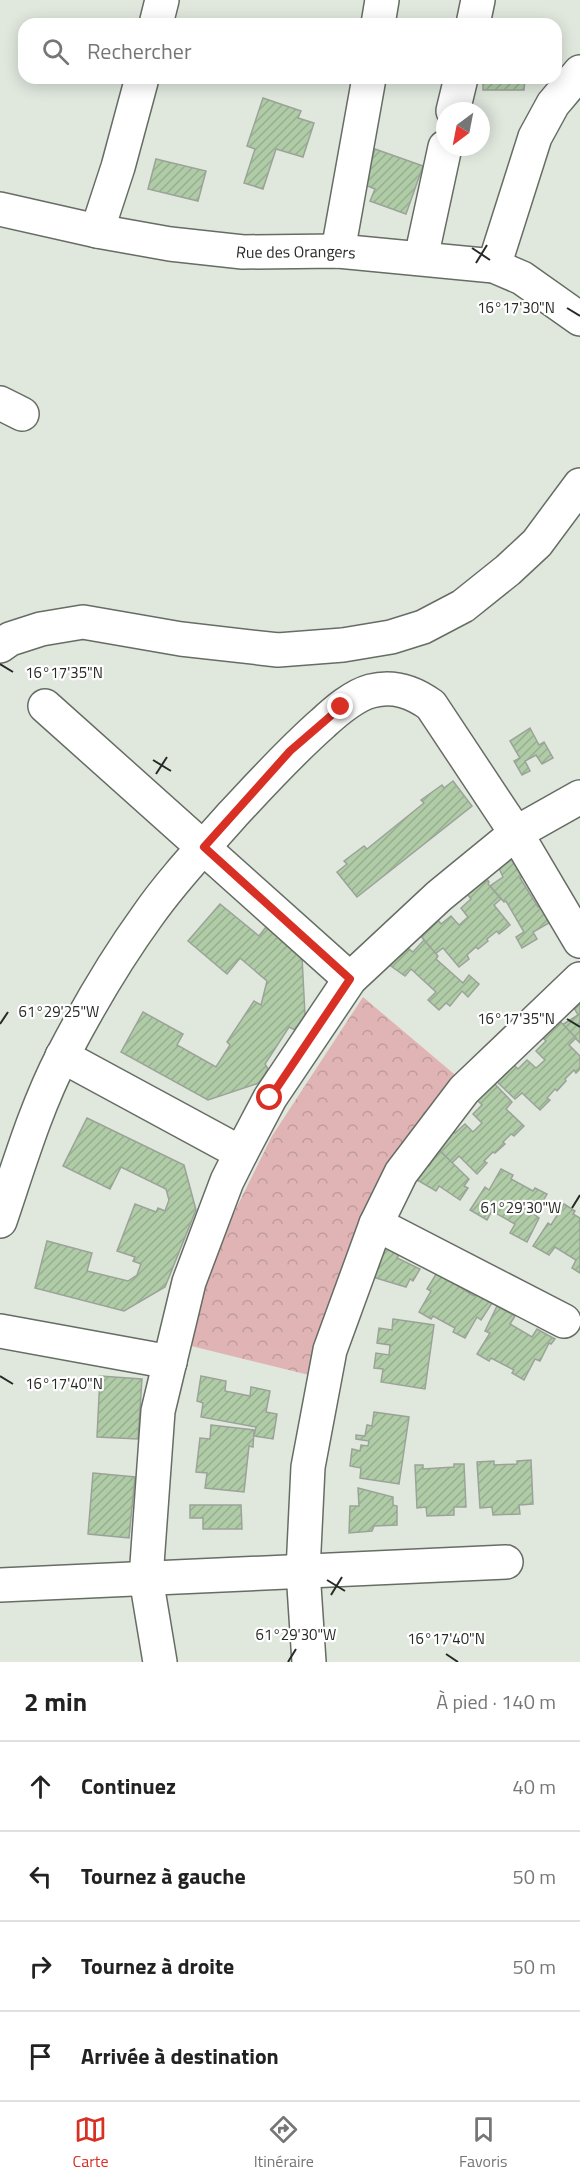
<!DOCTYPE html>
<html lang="fr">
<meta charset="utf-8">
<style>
:root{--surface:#fff;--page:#f6f6f6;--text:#222;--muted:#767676;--line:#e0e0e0;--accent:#d93025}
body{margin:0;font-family:"Titillium Web",sans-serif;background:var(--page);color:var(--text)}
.compass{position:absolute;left:436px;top:102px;width:54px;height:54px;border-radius:50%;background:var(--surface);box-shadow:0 3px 15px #0003;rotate:212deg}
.stop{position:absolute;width:18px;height:18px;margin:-14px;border:4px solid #d93025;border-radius:50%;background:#fff}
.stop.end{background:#d93025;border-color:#fff;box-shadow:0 2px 6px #0008}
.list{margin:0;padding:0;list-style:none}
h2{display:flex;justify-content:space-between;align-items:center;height:78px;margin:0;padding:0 24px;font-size:26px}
h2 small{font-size:20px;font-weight:400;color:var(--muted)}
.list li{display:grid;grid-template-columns:39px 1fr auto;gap:18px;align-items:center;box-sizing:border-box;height:90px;padding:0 24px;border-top:2px solid var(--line)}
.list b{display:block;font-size:22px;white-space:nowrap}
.list em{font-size:20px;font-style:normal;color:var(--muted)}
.icon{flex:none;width:33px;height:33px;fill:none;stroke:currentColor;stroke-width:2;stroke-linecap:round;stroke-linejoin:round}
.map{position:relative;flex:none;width:580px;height:1662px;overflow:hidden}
.search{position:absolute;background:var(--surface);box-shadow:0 3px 15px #0003;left:18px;right:18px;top:18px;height:66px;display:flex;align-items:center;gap:15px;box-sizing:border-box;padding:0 21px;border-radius:18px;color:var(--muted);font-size:22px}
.sheet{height:438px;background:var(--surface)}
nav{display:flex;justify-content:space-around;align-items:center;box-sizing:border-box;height:84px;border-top:2px solid var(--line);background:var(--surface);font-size:16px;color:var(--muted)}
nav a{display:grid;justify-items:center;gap:3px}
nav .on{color:var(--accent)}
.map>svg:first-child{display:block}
.park{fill:url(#park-crowns)}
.building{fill:url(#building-hatch);stroke:#9ba399;stroke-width:1.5}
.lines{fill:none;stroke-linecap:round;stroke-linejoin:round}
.minor-casing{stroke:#666d64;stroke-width:36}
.minor{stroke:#fff;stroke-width:33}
.route{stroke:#d93025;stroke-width:8}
.ticks{fill:none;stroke:#272a26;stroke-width:2}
.labels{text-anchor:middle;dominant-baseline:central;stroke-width:4.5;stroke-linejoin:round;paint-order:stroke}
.street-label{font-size:16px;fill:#272a26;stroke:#fff}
.ticks-label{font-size:15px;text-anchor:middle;fill:#272a26;stroke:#fff;stroke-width:4.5;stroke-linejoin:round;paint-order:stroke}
</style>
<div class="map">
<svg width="580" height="1662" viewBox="0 0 580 1662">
<defs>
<pattern id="park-crowns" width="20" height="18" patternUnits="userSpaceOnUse" patternTransform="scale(1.5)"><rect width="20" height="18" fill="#e0b4b5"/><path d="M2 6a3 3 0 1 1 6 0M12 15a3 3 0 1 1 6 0" fill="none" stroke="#c09b9c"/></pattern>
<pattern id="building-hatch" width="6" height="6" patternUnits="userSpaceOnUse" patternTransform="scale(1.5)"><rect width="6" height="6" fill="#afcca7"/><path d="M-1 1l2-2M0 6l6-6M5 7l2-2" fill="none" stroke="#97af90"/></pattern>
</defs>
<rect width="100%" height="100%" fill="#e0e8de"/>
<polygon class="park" points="363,997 460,1079 313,1376 187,1345 221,1239 272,1136"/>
<g class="building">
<polygon points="483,78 525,78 524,90 483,90"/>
<polygon points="263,98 301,111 298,118 314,123 303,157 276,149 263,189 244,183 255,149 247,146"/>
<polygon points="375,149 423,166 406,214 370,201 375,189 363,184"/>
<polygon points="156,159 206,171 198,201 148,189"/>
<polygon points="530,728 539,745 544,742 553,758 542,764 536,755 525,761 530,771 522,775 514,761 520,758 510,741"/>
<polygon points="453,781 472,806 357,897 337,872 347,864 344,861 364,846 367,849 424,803 421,800 442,785 444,788"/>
<polygon points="520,854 528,873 520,878 538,907 548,901 555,913 547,919 549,923 533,932 537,939 522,948 516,937 524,932 506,901 504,902 490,886 503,877 499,868"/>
<polygon points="485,876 489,882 488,884 501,899 494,905 510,925 499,934 497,931 487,939 488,941 478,949 476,947 467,955 469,959 459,967 443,948 435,954 417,931 435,916 441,924 451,916 459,925 468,917 461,908 471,899 466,892"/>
<polygon points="220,904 259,936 266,927 302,957 305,1015 295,1030 289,1027 265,1064 268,1069 259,1083 208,1100 121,1052 143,1012 183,1034 177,1045 216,1067 230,1045 227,1042 254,1001 261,1005 267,981 240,958 227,974 188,941"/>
<polygon points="424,940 438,956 436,959 463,983 469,975 479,984 468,997 462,991 450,1006 446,1003 439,1010 428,1000 436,992 411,969 405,976 388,964 405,946 413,952"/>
<polygon points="580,1003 580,1043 562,1025 578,1015 573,1006"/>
<polygon points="556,1017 576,1038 569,1045 580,1056 580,1069 576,1073 574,1070 565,1079 566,1081 557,1091 555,1089 547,1098 550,1100 540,1110 522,1093 515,1099 494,1079 511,1062 518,1069 527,1060 536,1068 545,1060 536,1051 546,1041 539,1034"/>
<polygon points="492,1081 512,1102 506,1109 524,1126 514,1136 511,1134 503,1142 505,1144 495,1153 493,1152 484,1161 487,1163 477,1174 459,1156 452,1163 438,1149 448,1127 455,1133 465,1124 473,1132 482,1123 473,1114 482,1105 475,1098"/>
<polygon points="87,1118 184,1165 196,1210 165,1287 124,1311 35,1288 47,1241 92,1253 87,1271 128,1281 137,1275 141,1264 133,1261 135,1257 117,1251 135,1204 156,1212 158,1208 165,1211 169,1200 166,1189 121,1167 110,1189 63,1166"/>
<polygon points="439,1150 469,1179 464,1186 468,1188 460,1200 439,1186 436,1191 412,1177 420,1162 429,1166"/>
<polygon points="501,1169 513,1175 511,1179 533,1191 535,1188 547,1194 535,1215 539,1218 527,1242 510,1233 515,1224 492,1211 487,1220 470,1210 485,1187 489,1190"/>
<polygon points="564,1204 575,1211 573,1214 580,1218 580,1273 572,1268 576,1260 555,1247 549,1255 533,1246 548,1223 551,1225"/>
<polygon points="376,1238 400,1253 397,1258 420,1269 413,1281 410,1279 406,1287 366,1275"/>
<polygon points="438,1271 457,1274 452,1282 474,1296 479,1287 496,1297 481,1320 477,1317 465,1338 453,1332 455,1328 433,1316 431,1319 419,1312 431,1291 427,1289"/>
<polygon points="497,1306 515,1316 510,1324 532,1337 537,1329 555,1339 551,1344 549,1343 540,1361 535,1359 524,1380 512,1373 514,1370 491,1358 489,1361 477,1354 490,1333 485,1331"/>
<polygon points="393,1319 434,1325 425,1389 381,1382 383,1369 374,1368 376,1353 389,1355 390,1345 377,1343 379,1328 392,1330"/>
<polygon points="100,1376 142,1379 138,1439 97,1437"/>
<polygon points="201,1376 226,1381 225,1391 250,1396 251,1387 270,1391 266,1412 277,1414 273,1439 254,1436 256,1427 201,1417 203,1403 197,1401"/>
<polygon points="374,1412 409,1417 399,1484 360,1478 361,1468 350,1466 352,1449 360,1451 361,1445 368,1446 369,1441 356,1439 356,1435 365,1436 367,1425 372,1426"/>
<polygon points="211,1425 254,1430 253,1447 249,1446 244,1492 205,1488 207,1473 196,1472 200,1438 210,1439"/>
<polygon points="531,1460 533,1504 519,1505 520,1514 493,1515 492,1507 480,1508 477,1462 494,1461 494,1465 517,1464 517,1461"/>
<polygon points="454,1464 464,1464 466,1507 454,1507 454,1515 427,1516 426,1507 417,1508 415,1465 423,1465 423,1469 454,1467"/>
<polygon points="93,1473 135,1477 129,1538 88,1534"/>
<polygon points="358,1488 393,1497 393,1505 397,1506 397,1525 374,1526 372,1531 349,1533 350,1506 359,1506"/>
<polygon points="190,1505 241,1505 242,1529 203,1529 203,1518 190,1518"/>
</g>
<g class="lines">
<g class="minor-casing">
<g id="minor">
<polyline points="156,24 162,0"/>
<polyline points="378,24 382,0"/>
<polyline points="473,24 478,0"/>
<polyline points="453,111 461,78"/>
<path id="s1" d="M0 209 97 231 170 244 243 252 338 251 494 266 522 278 580 319"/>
<polyline points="97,231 118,167 142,78"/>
<polyline points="338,251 369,78"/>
<polyline points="421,258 445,147"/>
<polyline points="494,266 535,137 553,104 580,72"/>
<polyline points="0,403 22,414"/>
<polyline points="0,646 10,639 41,629 83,622 181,639 278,650 343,645 391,637 423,627 463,606 508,570 537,543 580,485"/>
<polyline points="45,706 350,979"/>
<polyline points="62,1056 241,1153"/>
<path d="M0 1221C19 1165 36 1107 63 1055 88 1007 116 959 148 915 173 879 204 847 233 814 262 783 290 752 323 723 336 711 353 696 371 691 394 685 413 692 431 705L516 833 580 941"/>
<polyline points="376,1224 564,1321"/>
<polyline points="0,1331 170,1362"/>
<polyline points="0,1585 506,1562"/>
<polyline points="160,1662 146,1578 158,1411 189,1282 227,1181 241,1153 270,1098 350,979 439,896 516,833 580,797"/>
<polyline points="309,1662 303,1571 308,1467 330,1350 376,1224 401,1173 464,1090 580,979"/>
</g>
</g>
<use href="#minor" class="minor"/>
</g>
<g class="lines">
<polyline class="route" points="270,1098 350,979 204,847 290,751 341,707"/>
</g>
<path class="ticks" d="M472 248 490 260M476 263 487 245M567 308 580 316M0 664 13 672M153 760 171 771M156 774 167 757M567 1019 580 1027M0 1024 8 1012M572 1208 580 1195M0 1376 13 1384M327 1580 345 1591M331 1595 342 1577M446 1654 458 1662M288 1662 296 1649"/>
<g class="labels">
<g class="street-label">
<text stroke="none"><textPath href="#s1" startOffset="300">Rue des Orangers</textPath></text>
</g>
</g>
<g class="ticks-label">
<text x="516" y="313">16°17'30"N</text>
<text x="64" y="678">16°17'35"N</text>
<text x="59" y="1017">61°29'25"W</text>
<text x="516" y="1024">16°17'35"N</text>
<text x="521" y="1213">61°29'30"W</text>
<text x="64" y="1389">16°17'40"N</text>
<text x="296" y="1640">61°29'30"W</text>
<text x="446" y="1644">16°17'40"N</text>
</g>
</svg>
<svg class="compass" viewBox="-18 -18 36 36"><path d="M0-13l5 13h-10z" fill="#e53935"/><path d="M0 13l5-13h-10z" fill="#767676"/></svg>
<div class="stop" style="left:270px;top:1098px"></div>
<div class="stop end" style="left:341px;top:707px"></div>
<div class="search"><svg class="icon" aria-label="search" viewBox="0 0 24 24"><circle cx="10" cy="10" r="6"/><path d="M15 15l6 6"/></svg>Rechercher</div>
</div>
<section class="sheet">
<h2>2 min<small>À pied · 140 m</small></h2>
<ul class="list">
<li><svg class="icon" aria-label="ahead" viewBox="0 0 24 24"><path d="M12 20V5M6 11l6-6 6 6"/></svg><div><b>Continuez</b></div><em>40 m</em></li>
<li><svg class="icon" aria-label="left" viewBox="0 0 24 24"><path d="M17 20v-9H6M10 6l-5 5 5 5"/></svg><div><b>Tournez à gauche</b></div><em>50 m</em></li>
<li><svg class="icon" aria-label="right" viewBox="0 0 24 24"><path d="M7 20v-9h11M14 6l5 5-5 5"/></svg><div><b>Tournez à droite</b></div><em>50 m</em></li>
<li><svg class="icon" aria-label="arrive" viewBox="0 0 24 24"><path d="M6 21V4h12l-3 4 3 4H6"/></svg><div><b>Arrivée à destination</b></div></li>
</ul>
</section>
<nav>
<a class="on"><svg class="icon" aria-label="map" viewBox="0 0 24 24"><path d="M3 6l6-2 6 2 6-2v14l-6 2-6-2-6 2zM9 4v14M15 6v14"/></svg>Carte</a>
<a><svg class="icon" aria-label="directions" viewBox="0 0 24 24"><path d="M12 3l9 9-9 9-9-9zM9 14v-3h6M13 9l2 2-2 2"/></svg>Itinéraire</a>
<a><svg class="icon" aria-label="saved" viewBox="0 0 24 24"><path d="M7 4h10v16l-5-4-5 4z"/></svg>Favoris</a>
</nav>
